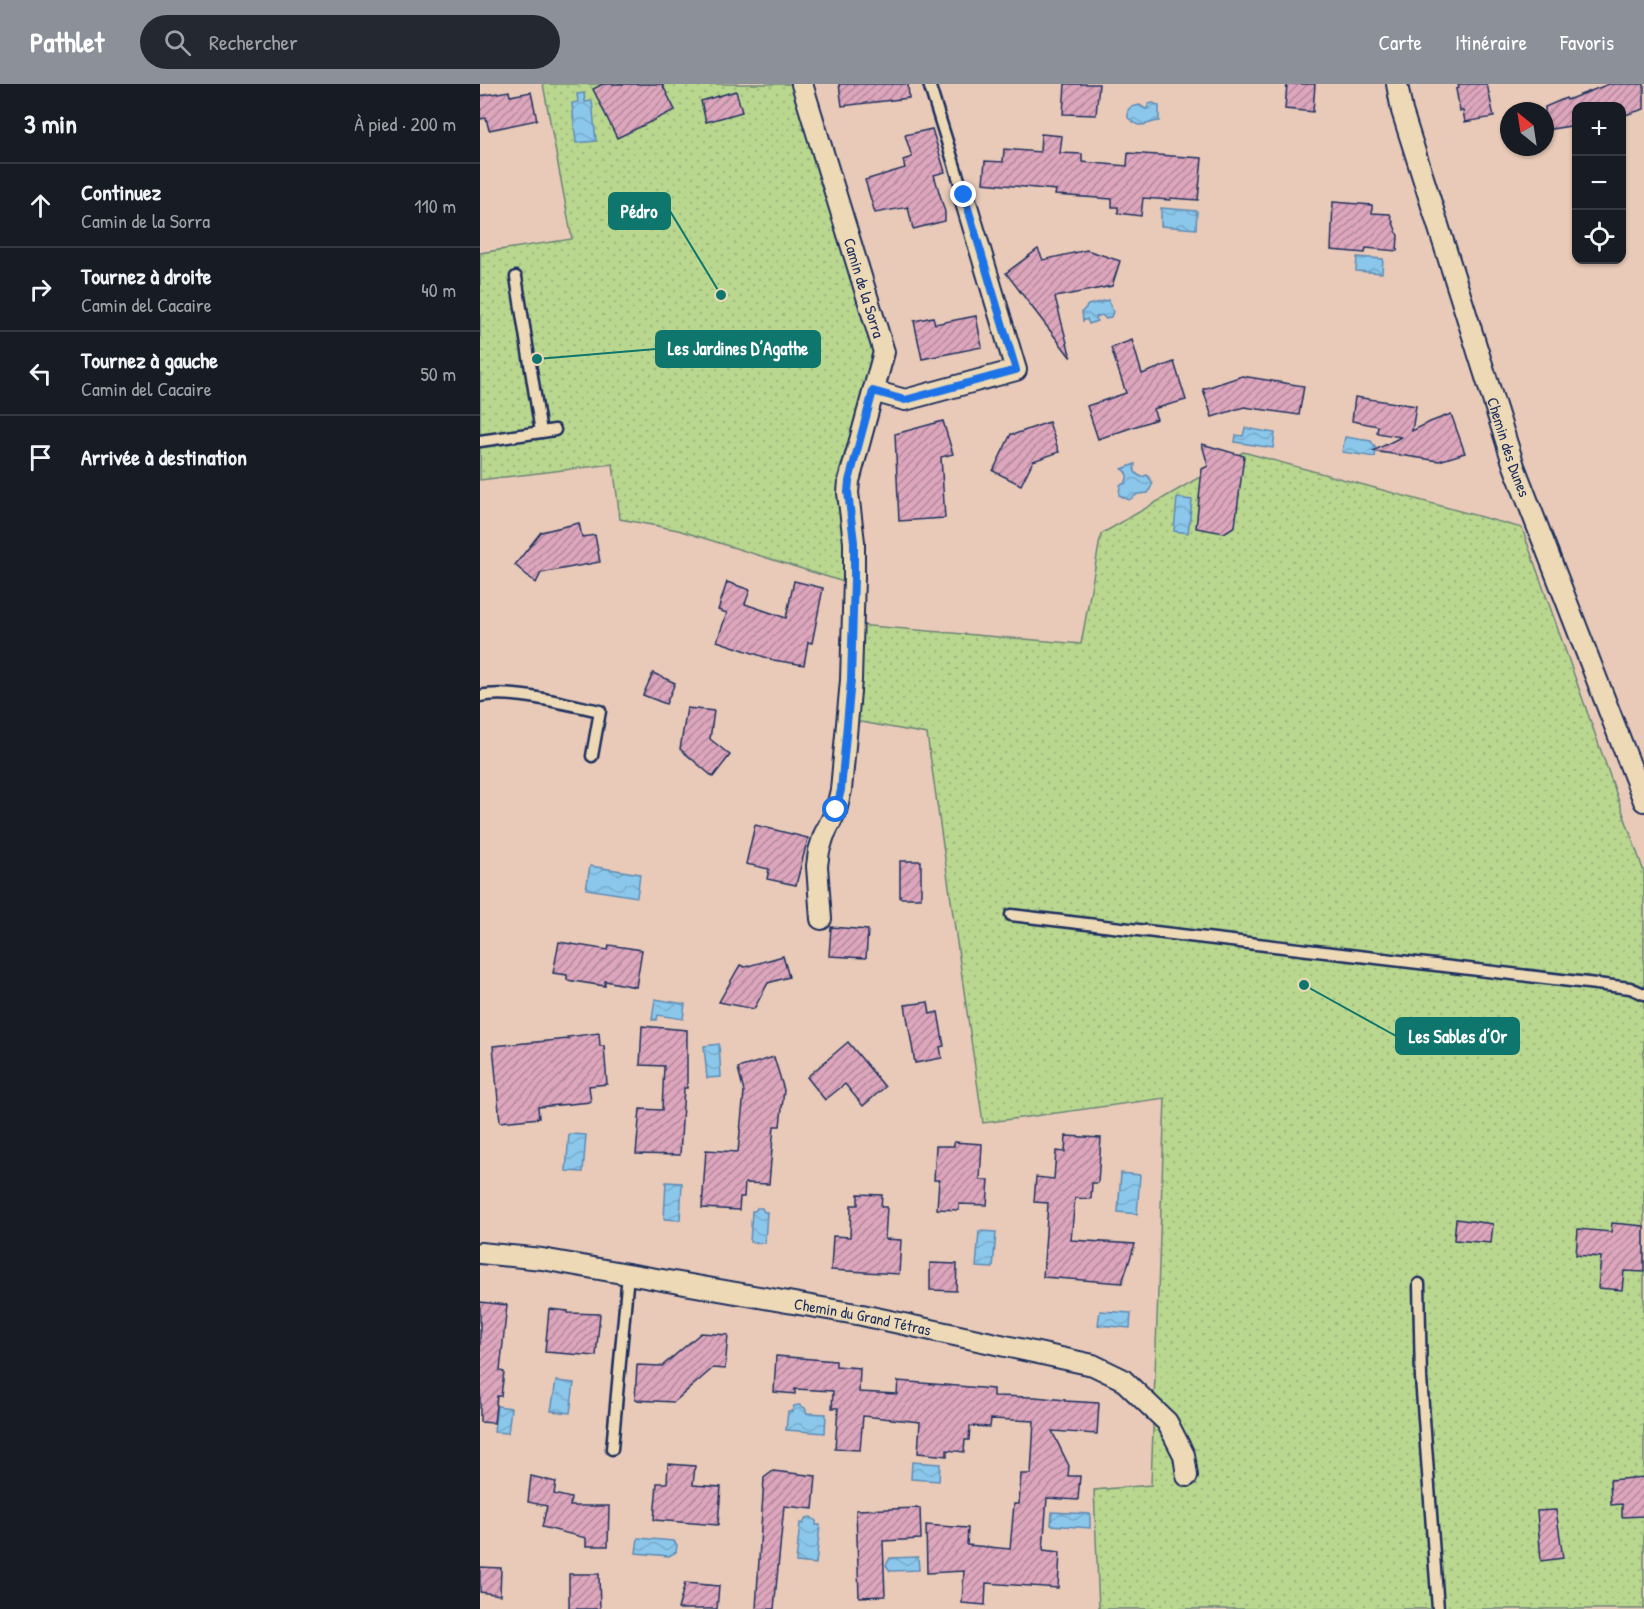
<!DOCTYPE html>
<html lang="fr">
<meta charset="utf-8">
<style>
:root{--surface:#171b24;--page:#242831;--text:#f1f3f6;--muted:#9ea1a6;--line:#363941;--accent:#8c9099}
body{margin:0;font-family:"Patrick Hand",sans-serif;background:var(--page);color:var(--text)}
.controls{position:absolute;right:18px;top:18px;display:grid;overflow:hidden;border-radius:12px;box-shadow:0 2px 4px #0004}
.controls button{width:54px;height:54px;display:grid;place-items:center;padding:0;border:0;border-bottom:2px solid var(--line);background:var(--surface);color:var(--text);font:30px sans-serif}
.compass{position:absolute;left:1020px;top:18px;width:54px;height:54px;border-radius:50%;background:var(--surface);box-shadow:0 2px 4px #0004;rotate:330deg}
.stop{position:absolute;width:18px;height:18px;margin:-14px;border:4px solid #1a73e8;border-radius:50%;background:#fff}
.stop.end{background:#1a73e8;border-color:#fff;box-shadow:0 2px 6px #0008}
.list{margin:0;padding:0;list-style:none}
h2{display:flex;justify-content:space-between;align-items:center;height:78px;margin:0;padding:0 24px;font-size:26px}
h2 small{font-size:20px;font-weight:400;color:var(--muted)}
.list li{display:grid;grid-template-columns:39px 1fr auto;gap:18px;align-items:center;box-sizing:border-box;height:84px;padding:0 24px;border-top:2px solid var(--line)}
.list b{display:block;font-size:22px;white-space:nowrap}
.list p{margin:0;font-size:20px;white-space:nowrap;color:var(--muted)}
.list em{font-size:20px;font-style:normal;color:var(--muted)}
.icon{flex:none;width:33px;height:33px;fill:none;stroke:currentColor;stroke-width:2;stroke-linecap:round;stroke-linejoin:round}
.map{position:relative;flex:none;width:1164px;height:1525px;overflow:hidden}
header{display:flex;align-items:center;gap:36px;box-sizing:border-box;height:84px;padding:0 30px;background:var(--accent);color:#fff}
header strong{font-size:28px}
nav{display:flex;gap:33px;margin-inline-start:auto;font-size:21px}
.search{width:420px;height:54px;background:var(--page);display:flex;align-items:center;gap:15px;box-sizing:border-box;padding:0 21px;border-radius:33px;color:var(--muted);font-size:22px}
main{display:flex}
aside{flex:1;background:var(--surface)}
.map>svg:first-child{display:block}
.park{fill:url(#park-dots);stroke:#6a8376;stroke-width:1.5}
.water{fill:url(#water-waves);stroke:#5e8ab3;stroke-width:1.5}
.building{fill:url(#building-hatch);stroke:#1b2f5e;stroke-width:1.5}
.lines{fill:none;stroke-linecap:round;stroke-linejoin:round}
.lane-casing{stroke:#1b2f5e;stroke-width:15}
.street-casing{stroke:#1b2f5e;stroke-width:24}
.lane{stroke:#eed9b7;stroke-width:10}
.street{stroke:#eed9b7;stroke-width:20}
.route{stroke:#1a73e8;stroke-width:8}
.labels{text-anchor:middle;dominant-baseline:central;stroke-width:6;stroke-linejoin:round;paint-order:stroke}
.street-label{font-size:16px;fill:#1b2f5e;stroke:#eed9b7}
.leader{fill:none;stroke:#0f766e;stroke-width:2}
.callout-dot{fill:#0f766e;stroke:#eed9b7;stroke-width:2}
.callout{fill:#0f766e;stroke:#0f766e;stroke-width:2}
.callout-label{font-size:18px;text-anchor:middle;font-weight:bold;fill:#fff}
</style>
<header>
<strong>Pathlet</strong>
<div class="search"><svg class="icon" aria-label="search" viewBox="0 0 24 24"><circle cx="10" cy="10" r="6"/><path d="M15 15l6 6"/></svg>Rechercher</div>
<nav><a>Carte</a><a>Itinéraire</a><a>Favoris</a></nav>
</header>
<main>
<aside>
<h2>3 min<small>À pied · 200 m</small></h2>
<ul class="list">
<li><svg class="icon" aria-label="ahead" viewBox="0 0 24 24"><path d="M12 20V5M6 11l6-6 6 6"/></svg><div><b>Continuez</b><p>Camin de la Sorra</p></div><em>110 m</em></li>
<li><svg class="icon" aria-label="right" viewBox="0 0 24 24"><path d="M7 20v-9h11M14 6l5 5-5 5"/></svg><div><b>Tournez à droite</b><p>Camin del Cacaire</p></div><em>40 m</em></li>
<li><svg class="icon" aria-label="left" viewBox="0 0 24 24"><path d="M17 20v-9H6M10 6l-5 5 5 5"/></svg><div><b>Tournez à gauche</b><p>Camin del Cacaire</p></div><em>50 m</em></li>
<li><svg class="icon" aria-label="arrive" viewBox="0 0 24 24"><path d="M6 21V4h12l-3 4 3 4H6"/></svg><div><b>Arrivée à destination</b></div></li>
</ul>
</aside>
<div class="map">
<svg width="1164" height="1525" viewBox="0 0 1164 1525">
<defs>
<pattern id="park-dots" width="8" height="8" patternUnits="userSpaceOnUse" patternTransform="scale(1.5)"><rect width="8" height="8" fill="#bad78f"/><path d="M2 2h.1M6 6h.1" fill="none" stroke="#9fb97e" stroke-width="1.8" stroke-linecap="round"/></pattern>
<pattern id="water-waves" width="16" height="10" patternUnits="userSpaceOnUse" patternTransform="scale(1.5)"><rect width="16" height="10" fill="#8bc7eb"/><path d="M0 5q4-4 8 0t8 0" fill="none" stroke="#77abcc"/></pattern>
<pattern id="building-hatch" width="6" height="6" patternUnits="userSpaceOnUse" patternTransform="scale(1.5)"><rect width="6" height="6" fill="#dda6bc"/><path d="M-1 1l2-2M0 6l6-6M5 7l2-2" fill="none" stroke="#b2889c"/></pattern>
</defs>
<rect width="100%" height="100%" fill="#e9cab8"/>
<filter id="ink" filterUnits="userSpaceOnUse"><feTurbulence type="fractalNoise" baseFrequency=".0167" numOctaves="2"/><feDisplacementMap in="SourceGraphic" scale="12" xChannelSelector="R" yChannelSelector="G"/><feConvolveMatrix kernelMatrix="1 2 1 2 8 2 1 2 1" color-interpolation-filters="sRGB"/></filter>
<g filter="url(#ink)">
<g class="park">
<polygon points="63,0 316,0 398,268 357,394 363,416 367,499 198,446 140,435 133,380 0,396 0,169 92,155"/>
<polygon points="763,368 1042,444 1164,788 1164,1525 619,1525 614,1406 671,1401 685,1014 503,1039 447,650 375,637 379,541 601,560 621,450"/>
</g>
<g class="water">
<polygon points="104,9 105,18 112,17 116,57 96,59 92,19 98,18 97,10"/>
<path d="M673 19 679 22V37C672 37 663 44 656 40 653 38 651 36 648 34V26L651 23 660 21 666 25 668 23V20Z"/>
<polygon points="681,124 717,127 716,145 681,142"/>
<polygon points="877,173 903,175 902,189 876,187"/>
<polygon points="628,216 633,228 631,233 626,235 622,231 616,233 617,237 609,240 607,235 603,237 602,228 608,221"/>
<polygon points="765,344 795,349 793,364 755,358 756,351 763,352"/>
<polygon points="865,353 891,357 896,365 895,373 862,368"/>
<path d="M655 380C653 387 656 391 662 393L667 391 673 399 668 409 658 410 649 416 639 411 640 401 645 399C649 393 647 388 642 385Z"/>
<polygon points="697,414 712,416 708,449 694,447"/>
<polygon points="110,782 160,790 157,813 106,805"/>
<polygon points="175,915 205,920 203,935 178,931 177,936 172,936"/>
<polygon points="239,960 241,993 227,994 224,962"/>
<polygon points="89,1050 106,1051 103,1088 86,1087"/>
<polygon points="641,1089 660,1091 657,1130 638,1128"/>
<polygon points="186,1098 202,1099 200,1136 184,1135"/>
<polygon points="277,1124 282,1124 284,1128 287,1128 285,1159 270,1158 272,1127 275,1127"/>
<polygon points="499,1147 516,1148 513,1184 496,1183"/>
<polygon points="620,1227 651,1229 650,1244 618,1241"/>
<polygon points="76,1297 94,1299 90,1329 71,1327"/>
<polygon points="319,1321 325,1324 327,1329 346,1330 345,1349 306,1346 308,1327 312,1327 314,1322"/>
<polygon points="17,1322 31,1324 28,1349 14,1348"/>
<polygon points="432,1378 460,1380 459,1397 431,1395"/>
<polygon points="572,1428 610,1430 610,1444 571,1441"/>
<polygon points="331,1433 336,1437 336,1441 340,1441 336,1480 316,1478 320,1439 323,1440 326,1434"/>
<polygon points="158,1454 194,1457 197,1461 196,1468 189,1472 156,1469"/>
<polygon points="438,1473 439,1486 410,1487 406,1481 410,1474"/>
</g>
<g class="building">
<polygon points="123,0 182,0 195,26 137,54 113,5"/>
<polygon points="359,0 428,0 429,14 362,22"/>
<polygon points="585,0 619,0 616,31 583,30"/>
<polygon points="807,0 835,0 833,28 805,25"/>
<polygon points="978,0 1007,0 1014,33 985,38 983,27 980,27 976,5 979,4"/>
<polygon points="1129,0 1164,0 1164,25 1142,32 1142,22 1096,22 1096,41 1065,46 1065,23 1086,14 1087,16"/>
<polygon points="29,7 30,12 51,8 57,36 9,46 6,34 0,35 0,12"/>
<polygon points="256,7 262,28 226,38 221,17"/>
<polygon points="452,45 465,88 454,91 465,128 465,137 433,145 428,123 395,129 385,96 425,84 423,76 432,73 425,51"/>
<polygon points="561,50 582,52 580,69 602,70 602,78 647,82 648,69 722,74 718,116 690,114 690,116 663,114 661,132 638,129 638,123 632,123 632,115 575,111 576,106 503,99 505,77 523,78 524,65 560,68"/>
<polygon points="853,118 892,121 892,129 910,130 918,152 917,167 886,164 885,169 851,166"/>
<polygon points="558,165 563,176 607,166 640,177 632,202 575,213 591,274 526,189"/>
<polygon points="496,232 502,263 442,275 434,237 453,233 455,240"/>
<polygon points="652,256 662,290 694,278 706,316 673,325 677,335 618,355 607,322 646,309 631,264"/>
<polygon points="762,292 824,302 819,331 764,323 732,333 723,305"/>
<polygon points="875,313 936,322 932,347 950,338 971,330 985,369 959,377 893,367 921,353 897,349 898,342 872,337"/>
<polygon points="463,337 473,370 461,373 465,434 419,437 415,350"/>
<polygon points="569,338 579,368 553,377 541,401 513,387 531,350 535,350"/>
<polygon points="722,360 764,372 755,442 744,449 716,444 722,385 728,382"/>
<polygon points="99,439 102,453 115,451 120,478 61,489 56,499 35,481 61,448"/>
<polygon points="314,497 343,504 332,559 328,558 324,581 293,576 237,557 247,529 238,526 247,498 270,506 265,520 306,534"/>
<polygon points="173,589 195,599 186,620 163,611"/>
<polygon points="207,624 234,627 230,655 250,671 233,693 200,665"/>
<polygon points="275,741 328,754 316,801 287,795 289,785 266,780"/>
<rect x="420" y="777" width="21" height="37"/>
<polygon points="351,843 388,846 386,874 349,872"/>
<polygon points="79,858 128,866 129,861 162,866 156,903 125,897 125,902 87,896 87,891 73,889"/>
<polygon points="303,872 309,893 288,899 274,925 239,918 260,881 265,883"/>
<polygon points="448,918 450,930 458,928 464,962 460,963 462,974 435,979 425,921"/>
<polygon points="162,942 207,946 207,1004 204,1004 200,1071 156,1070 160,1025 182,1026 184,982 160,981"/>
<polygon points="119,949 120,962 124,962 127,1000 109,1002 111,1018 58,1023 59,1034 20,1038 13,962 88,955 87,953"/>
<polygon points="368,958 405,1003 383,1022 365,1000 345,1016 327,993"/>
<polygon points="294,973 304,1006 300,1042 294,1042 289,1100 265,1099 264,1113 260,1113 259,1126 222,1124 226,1066 258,1068 264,1008 258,984"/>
<polygon points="586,1052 621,1054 618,1099 612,1099 611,1115 595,1114 591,1156 655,1160 642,1199 563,1193 568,1119 554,1118 556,1093 574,1095 576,1067 585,1068"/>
<polygon points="474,1058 502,1060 500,1096 509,1096 507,1121 479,1120 479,1126 457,1125 459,1096 454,1096 456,1062 474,1062"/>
<polygon points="378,1110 402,1111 401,1123 407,1123 405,1155 421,1156 419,1190 351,1186 353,1152 370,1153 371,1121 378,1121"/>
<polygon points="976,1135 1013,1140 1011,1159 974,1156"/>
<polygon points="1132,1139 1164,1142 1164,1188 1144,1187 1142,1206 1118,1204 1121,1173 1096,1171 1098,1145 1131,1148"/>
<polygon points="450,1179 477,1180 476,1207 450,1206"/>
<polygon points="0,1218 27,1221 20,1287 24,1288 21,1312 17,1312 14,1339 0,1338"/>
<polygon points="69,1225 88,1227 88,1229 120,1230 116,1272 65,1268"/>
<polygon points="221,1249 248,1251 245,1285 233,1284 194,1318 155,1316 157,1281 182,1282"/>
<polygon points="296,1272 356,1277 356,1282 380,1284 379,1308 417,1310 418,1297 513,1305 513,1312 555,1313 585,1316 585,1317 619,1319 617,1350 572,1347 589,1382 588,1392 600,1392 598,1416 567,1414 563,1466 580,1468 578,1504 506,1499 505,1521 482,1519 484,1487 447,1489 446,1441 488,1444 487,1461 530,1465 534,1420 539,1420 541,1390 551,1390 554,1337 511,1335 510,1343 490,1342 489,1356 485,1356 484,1368 467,1366 467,1372 438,1369 440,1338 383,1332 380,1366 355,1365 358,1324 352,1324 353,1307 315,1305 315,1310 294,1308"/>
<polygon points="188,1380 215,1382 213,1401 241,1403 238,1441 174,1436 177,1399 187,1399"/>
<polygon points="293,1387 336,1392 333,1425 304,1422 294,1525 276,1525 284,1394"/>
<polygon points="51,1392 76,1398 74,1410 91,1414 90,1422 129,1422 128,1462 106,1462 106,1454 62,1443 67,1422 48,1418"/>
<polygon points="1164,1393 1164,1432 1142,1433 1142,1420 1131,1421 1130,1396"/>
<polygon points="440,1424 441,1455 403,1457 405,1512 379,1513 376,1426"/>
<polygon points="1076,1426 1083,1474 1061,1477 1057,1427"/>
<polygon points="0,1483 21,1484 20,1511 0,1508"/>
<polygon points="89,1490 119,1490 120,1525 89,1525"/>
<polygon points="205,1499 239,1502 237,1525 198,1525"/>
</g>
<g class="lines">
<g class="lane-casing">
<g id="lane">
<polyline points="449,0 484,112"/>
<polyline points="36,193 61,348"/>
<polyline points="0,357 75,346"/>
<path d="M0 612C31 605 87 620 120 627L112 672"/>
<polyline points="531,831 1150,904 1164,910"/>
<polyline points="939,1200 941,1294 958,1525"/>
<polyline points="132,1365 148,1190"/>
</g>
</g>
<g class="street-casing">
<g id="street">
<path id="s1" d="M322 0 404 268 369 397 368 409 374 458V494L371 596 361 706 356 727 344 751 339 767 337 782 341 835"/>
<path id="s2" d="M917 0 922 27 1034 382 1164 717"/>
<polyline points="393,307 425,316 536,286 484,112"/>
<path id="s3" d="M0 1169 62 1175 382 1231 613 1281 642 1295 687 1338 704 1371 707 1392"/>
</g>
</g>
<use href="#lane" class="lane"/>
<use href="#street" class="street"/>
</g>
</g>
<g class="lines" filter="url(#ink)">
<polyline class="route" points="356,726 361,706 371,596 374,494 374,458 368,408 369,397 393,307 425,316 536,286 484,111"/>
</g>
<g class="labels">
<g class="street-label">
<text stroke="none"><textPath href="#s1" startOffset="213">Camin de la Sorra</textPath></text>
<text stroke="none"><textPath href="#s2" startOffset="380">Chemin des Dunes</textPath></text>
<text stroke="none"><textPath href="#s3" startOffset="388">Chemin du Grand Tétras</textPath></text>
</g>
</g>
<path class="leader" d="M241 211L190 127M57 275L176 265M824 901L916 952"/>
<g class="callout-dot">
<circle cx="241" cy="211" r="6"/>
<circle cx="57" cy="275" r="6"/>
<circle cx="824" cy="901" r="6"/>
</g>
<g class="callout">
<rect x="129" y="109" width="61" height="36" rx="6"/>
<rect x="176" y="247" width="164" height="36" rx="6"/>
<rect x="916" y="934" width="123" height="36" rx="6"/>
</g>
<g class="callout-label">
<text x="159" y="134">Pédro</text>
<text x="258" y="271">Les Jardines D’Agathe</text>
<text x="978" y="959">Les Sables d’Or</text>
</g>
</svg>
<div class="controls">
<button>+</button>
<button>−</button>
<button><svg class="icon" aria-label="locate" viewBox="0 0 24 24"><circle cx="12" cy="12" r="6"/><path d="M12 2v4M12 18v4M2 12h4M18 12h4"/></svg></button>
</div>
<svg class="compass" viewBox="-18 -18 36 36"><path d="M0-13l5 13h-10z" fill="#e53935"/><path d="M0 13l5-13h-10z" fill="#9ea1a6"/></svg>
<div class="stop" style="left:356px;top:726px"></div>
<div class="stop end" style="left:484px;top:111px"></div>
</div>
</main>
